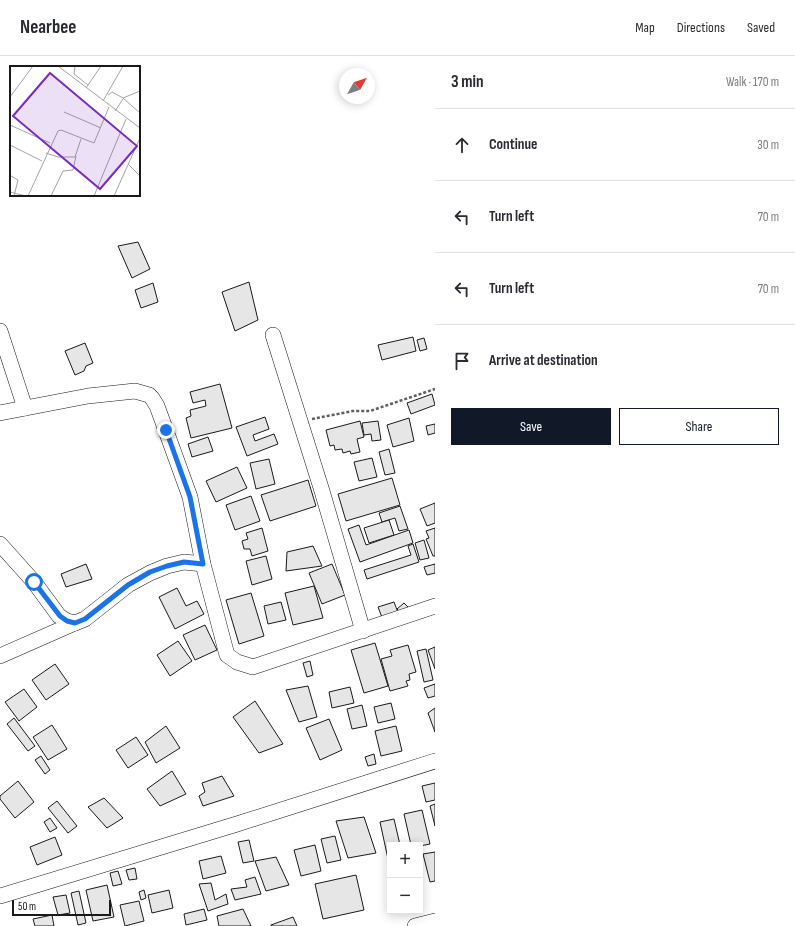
<!DOCTYPE html>
<meta charset="utf-8">
<style>
:root{--surface:#fff;--page:#f2f2f3;--text:#2b2b33;--muted:#7c7c81;--line:#e1e1e2;--accent:#111827}
body{margin:0;font-family:"Sofia Sans Condensed",sans-serif;background:var(--page);color:var(--text)}
.controls{position:absolute;right:12px;bottom:12px;display:grid;overflow:hidden;border-radius:0px;box-shadow:0 2px 10px #0003}
.controls button{width:36px;height:36px;display:grid;place-items:center;padding:0;border:0;border-bottom:1px solid var(--line);background:var(--surface);color:var(--text);font:20px sans-serif}
.compass{position:absolute;left:339px;top:12px;width:36px;height:36px;border-radius:50%;background:var(--surface);box-shadow:0 2px 10px #0003;rotate:50deg}
.scale{position:absolute;left:12px;bottom:10px;width:99px;box-sizing:border-box;padding-left:4px;border:2px solid #1a1a1a;border-top:0;font-size:11px;line-height:14px;white-space:nowrap;color:#1a1a1a;-webkit-text-stroke:3px #fff;paint-order:stroke}
.stop{position:absolute;width:12px;height:12px;margin:-9px;border:3px solid #1a73e8;border-radius:50%;background:#fff}
.stop.end{background:#1a73e8;border-color:#fff;box-shadow:0 1px 4px #0008}
.list{margin:0;padding:0;list-style:none}
h2{display:flex;justify-content:space-between;align-items:center;height:52px;margin:0;padding:0 16px;font-size:17px}
h2 small{font-size:13px;font-weight:400;color:var(--muted)}
.list li{display:grid;grid-template-columns:26px 1fr auto;gap:12px;align-items:center;box-sizing:border-box;height:72px;padding:0 16px;border-top:1px solid var(--line)}
.list b{display:block;font-size:15px;white-space:nowrap}
.list em{font-size:13px;font-style:normal;color:var(--muted)}
.actions{display:flex;gap:8px;padding:12px 16px}
.actions a{flex:1;padding:9px 0;border:1px solid var(--accent);border-radius:0px;text-align:center;font-size:14px;color:var(--accent)}
.actions .main{background:var(--accent);color:#fff}
.icon{flex:none;width:22px;height:22px;fill:none;stroke:currentColor;stroke-width:2;stroke-linecap:round;stroke-linejoin:round}
.map{position:relative;flex:none;width:435px;height:870px;overflow:hidden}
header{display:flex;align-items:center;gap:24px;box-sizing:border-box;height:56px;padding:0 20px;background:var(--surface);border-bottom:1px solid var(--line)}
header strong{font-size:19px}
nav{display:flex;gap:22px;margin-inline-start:auto;font-size:14px}
main{display:flex}
aside{flex:1;background:var(--surface)}
.map>svg:first-child{display:block}
.building{fill:#e6e6e6;stroke:#1a1a1a}
.lines{fill:none;stroke-linecap:round;stroke-linejoin:round}
.minor-casing{stroke:#1a1a1a;stroke-width:16}
.path{stroke:#5f5f5f;stroke-width:2.5;stroke-dasharray:3 2;stroke-linecap:butt}
.minor{stroke:#fff;stroke-width:15}
.route{stroke:#1a73e8;stroke-width:5}
.inset-road{fill:none;stroke:#a3a3a3;stroke-width:1}
.view{fill:#7b2cbf;fill-opacity:0.15;stroke:#7b2cbf;stroke-width:2}
.inset-edge{fill:none;stroke:#1a1a1a;stroke-width:2}
</style>
<header>
<strong>Nearbee</strong>
<nav><a>Map</a><a>Directions</a><a>Saved</a></nav>
</header>
<main>
<div class="map">
<svg width="435" height="870" viewBox="0 0 435 870">
<rect width="100%" height="100%" fill="#fff"/>
<g class="building">
<polygon points="138,186 150,213 132,222 118,190"/>
<polygon points="249,226 258,264 235,275 222,236"/>
<polygon points="153,227 158,246 141,252 135,234"/>
<polygon points="413,281 416,295 382,304 378,289"/>
<polygon points="424,282 427,293 420,295 417,284"/>
<polygon points="85,287 93,307 86,310 84,315 75,319 65,295"/>
<polygon points="220,328 232,372 191,382 186,362 191,360 190,354 206,350 205,344 193,347 190,336"/>
<polygon points="432,338 435,349 411,358 407,347"/>
<polygon points="265,361 269,373 253,379 255,385 274,378 278,388 247,400 236,371"/>
<polygon points="409,362 414,385 393,391 387,369"/>
<polygon points="360,365 364,381 357,383 360,396 351,398 350,395 343,397 342,393 335,394 334,389 330,390 326,374"/>
<polygon points="378,365 381,384 372,385 371,378 364,379 362,367"/>
<polygon points="435,368 435,377 428,379 426,370"/>
<polygon points="208,381 213,395 192,401 188,388"/>
<polygon points="389,393 395,417 385,419 379,396"/>
<polygon points="372,402 377,421 359,425 354,406"/>
<polygon points="269,403 275,428 256,433 250,407"/>
<polygon points="237,411 247,432 216,446 206,425"/>
<polygon points="392,422 400,449 346,465 338,438"/>
<polygon points="308,424 316,450 270,465 261,439"/>
<polygon points="251,440 260,465 235,474 226,449"/>
<polygon points="435,447 435,467 427,470 420,453"/>
<polygon points="400,450 408,473 399,475 395,462 382,466 379,457"/>
<polygon points="389,464 394,479 369,487 364,472"/>
<polygon points="359,469 366,489 409,474 413,487 360,506 348,473"/>
<polygon points="262,472 268,495 252,500 250,493 244,493 242,485 248,483 246,477"/>
<polygon points="435,472 435,500 433,500 426,483 429,482 426,475"/>
<polygon points="424,484 429,502 420,504 415,487"/>
<polygon points="413,488 419,506 367,523 364,514 411,499 408,490"/>
<polygon points="313,490 322,510 286,515 287,496"/>
<polygon points="266,500 272,523 252,529 246,505"/>
<polygon points="86,508 92,523 66,531 61,518"/>
<polygon points="332,508 345,539 322,548 309,517"/>
<polygon points="435,508 435,517 427,519 424,511"/>
<polygon points="314,530 323,562 293,569 285,537"/>
<polygon points="177,532 186,550 197,545 204,558 175,573 159,541"/>
<polygon points="251,537 264,580 239,588 226,544"/>
<polygon points="281,546 286,564 268,568 264,550"/>
<polygon points="394,546 399,559 383,564 378,551"/>
<polygon points="404,547 409,552 402,558 397,553"/>
<polygon points="205,569 217,594 195,604 183,579"/>
<polygon points="178,585 192,605 170,620 157,599"/>
<polygon points="375,587 388,630 364,637 351,594"/>
<polygon points="408,589 416,616 409,618 410,624 406,625 408,630 390,635 381,603 392,600 390,594"/>
<polygon points="435,591 435,613 428,594"/>
<polygon points="426,593 433,624 424,626 417,595"/>
<polygon points="310,605 313,619 307,621 303,607"/>
<polygon points="55,608 69,628 46,644 32,624"/>
<polygon points="435,628 435,640 428,642 424,632"/>
<polygon points="308,630 317,661 299,666 286,634"/>
<polygon points="350,631 354,647 332,652 329,636"/>
<polygon points="24,633 37,651 19,665 5,646"/>
<polygon points="255,645 283,688 259,697 233,661"/>
<polygon points="391,647 395,663 378,667 374,651"/>
<polygon points="362,649 367,670 352,673 347,653"/>
<polygon points="435,652 435,676 428,657"/>
<polygon points="14,662 35,690 28,695 7,668"/>
<polygon points="329,663 342,694 320,704 306,672"/>
<polygon points="52,669 67,693 48,704 33,681"/>
<polygon points="166,670 180,692 156,707 145,686"/>
<polygon points="396,670 402,695 381,700 375,675"/>
<polygon points="136,681 148,699 128,712 116,694"/>
<polygon points="374,698 376,708 368,710 365,701"/>
<polygon points="41,700 50,714 45,718 35,704"/>
<polygon points="172,715 186,738 160,750 147,733"/>
<polygon points="222,720 234,740 203,750 199,740 205,736 202,727"/>
<polygon points="18,725 34,746 15,762 0,743 0,740"/>
<polygon points="435,727 435,744 426,746 422,730"/>
<polygon points="104,742 123,762 107,772 88,751"/>
<polygon points="57,745 77,770 68,777 48,752"/>
<polygon points="435,748 435,770 430,750"/>
<polygon points="422,754 430,788 420,790 420,789 411,789 404,758"/>
<polygon points="364,761 376,797 348,802 336,765"/>
<polygon points="50,762 57,772 50,776 44,766"/>
<polygon points="394,763 400,789 390,789 390,802 388,803 380,766"/>
<polygon points="335,780 341,804 327,807 321,783"/>
<polygon points="55,781 62,799 37,809 30,791"/>
<polygon points="249,784 254,805 243,807 238,786"/>
<polygon points="315,789 321,815 301,820 294,794"/>
<polygon points="435,796 435,825 430,826 423,798"/>
<polygon points="221,800 226,817 203,823 199,805"/>
<polygon points="276,801 289,829 266,835 255,805"/>
<polygon points="135,812 137,823 129,824 126,814"/>
<polygon points="118,815 122,828 113,830 110,817"/>
<polygon points="356,819 364,854 323,863 315,828"/>
<polygon points="255,821 261,838 235,844 231,833 247,831 245,824"/>
<polygon points="211,827 215,844 226,838 228,848 208,855 199,828"/>
<polygon points="107,829 114,861 93,865 86,834"/>
<polygon points="144,834 146,842 141,844 139,836"/>
<polygon points="169,834 173,852 152,857 148,839"/>
<polygon points="79,835 86,867 78,869 71,837"/>
<polygon points="66,839 70,857 58,859 53,841"/>
<polygon points="139,845 144,865 125,870 120,849"/>
<polygon points="204,853 207,864 186,869 184,858"/>
<polygon points="243,853 251,870 219,870 217,860"/>
<polygon points="52,859 54,870 35,870 33,863"/>
<polygon points="293,861 297,870 271,870 271,869"/>
</g>
<g class="lines">
<g class="minor-casing">
<g id="minor">
<polyline points="0,275 25,352"/>
<polyline points="273,279 322,435 363,575"/>
<polyline points="0,357 88,340 135,335 149,339 152,342 157,350 190,441 203,508 227,599 237,606 253,611 435,550"/>
<polyline points="0,488 34,526 59,560 67,565 75,567 85,563 128,529 150,517 167,510 184,506 203,508"/>
<polyline points="0,600 75,567"/>
<polyline points="0,840 237,768 435,705"/>
<polyline points="415,870 435,865"/>
</g>
</g>
<polyline class="path" points="312,363 353,355 370,355 435,333"/>
<use href="#minor" class="minor"/>
</g>
<g class="lines">
<polyline class="route" points="34,526 60,560 67,565 75,567 85,563 128,529 150,516 167,510 184,506 203,508 190,441 166,374"/>
</g>
<g transform="translate(10 10)">
<rect width="130" height="130" fill="#fff"/>
<path class="inset-road" d="M48 0 130 62M65 0 64 8 78 19M76 22 91 0M98 29 102 26 113 32 130 25M0 31 23 0M113 32 130 47M93 35 113 0M105 45 113 33M54 46 91 62M0 59 40 77M0 79 32 95M36 87 48 91H65L71 73M118 98 130 110M1 110 8 114 4 130M0 126 16 130M18 130 48 65 51 64 84 77 99 41M41 130 53 105 63 104 66 90M84 130 116 53M104 130 130 72"/>
<path class="view" d="M40 7 127 80 90 123 3 50Z"/>
<rect width="130" height="130" class="inset-edge"/>
</g>
</svg>
<div class="controls">
<button>+</button>
<button>−</button>
</div>
<svg class="compass" viewBox="-18 -18 36 36"><path d="M0-13l5 13h-10z" fill="#e53935"/><path d="M0 13l5-13h-10z" fill="#7c7c81"/></svg>
<div class="scale">50 m</div>
<div class="stop" style="left:34px;top:526px"></div>
<div class="stop end" style="left:166px;top:374px"></div>
</div>
<aside>
<h2>3 min<small>Walk · 170 m</small></h2>
<ul class="list">
<li><svg class="icon" aria-label="ahead" viewBox="0 0 24 24"><path d="M12 20V5M6 11l6-6 6 6"/></svg><div><b>Continue</b></div><em>30 m</em></li>
<li><svg class="icon" aria-label="left" viewBox="0 0 24 24"><path d="M17 20v-9H6M10 6l-5 5 5 5"/></svg><div><b>Turn left</b></div><em>70 m</em></li>
<li><svg class="icon" aria-label="left" viewBox="0 0 24 24"><path d="M17 20v-9H6M10 6l-5 5 5 5"/></svg><div><b>Turn left</b></div><em>70 m</em></li>
<li><svg class="icon" aria-label="arrive" viewBox="0 0 24 24"><path d="M6 21V4h12l-3 4 3 4H6"/></svg><div><b>Arrive at destination</b></div></li>
</ul>
<div class="actions"><a class="main">Save</a><a>Share</a></div>
</aside>
</main>
